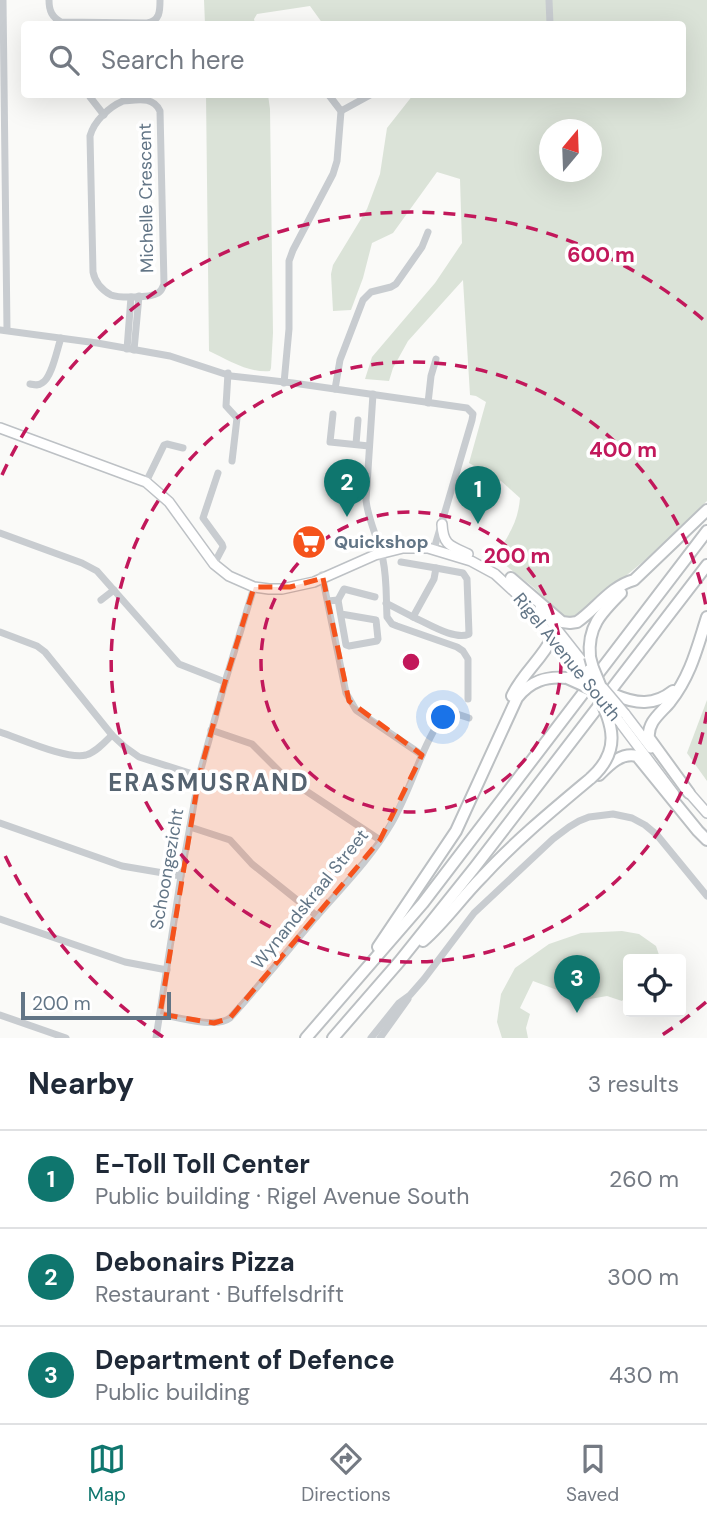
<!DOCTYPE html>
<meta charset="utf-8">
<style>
:root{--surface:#fff;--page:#f6f6f7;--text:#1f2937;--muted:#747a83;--line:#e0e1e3;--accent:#0f766e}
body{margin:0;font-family:"DM Sans",sans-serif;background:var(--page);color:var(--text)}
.controls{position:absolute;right:21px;bottom:21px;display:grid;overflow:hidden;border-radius:7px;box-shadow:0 7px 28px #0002}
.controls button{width:63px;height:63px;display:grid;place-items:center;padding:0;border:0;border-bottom:2px solid var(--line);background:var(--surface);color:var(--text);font:35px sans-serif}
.compass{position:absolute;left:539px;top:119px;width:63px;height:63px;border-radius:50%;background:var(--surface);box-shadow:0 7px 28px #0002;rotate:19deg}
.scale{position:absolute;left:21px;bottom:18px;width:150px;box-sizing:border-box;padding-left:7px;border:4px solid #627586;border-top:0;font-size:19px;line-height:24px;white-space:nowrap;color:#627586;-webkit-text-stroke:5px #fff;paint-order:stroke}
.you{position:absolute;left:444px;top:718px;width:24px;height:24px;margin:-18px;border:5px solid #fff;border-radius:50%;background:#1a73e8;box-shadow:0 0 0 10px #1a73e833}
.badge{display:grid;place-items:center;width:46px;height:46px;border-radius:50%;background:var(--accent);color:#fff;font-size:23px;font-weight:700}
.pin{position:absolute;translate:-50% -58px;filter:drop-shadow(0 2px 4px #0008)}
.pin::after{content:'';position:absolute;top:37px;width:24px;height:21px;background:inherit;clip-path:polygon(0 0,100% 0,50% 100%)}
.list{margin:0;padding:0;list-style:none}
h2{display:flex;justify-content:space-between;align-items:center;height:91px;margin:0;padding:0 28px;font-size:30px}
h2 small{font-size:23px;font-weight:400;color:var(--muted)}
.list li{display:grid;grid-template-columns:46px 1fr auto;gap:21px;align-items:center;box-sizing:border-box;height:98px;padding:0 28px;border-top:2px solid var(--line)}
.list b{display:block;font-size:26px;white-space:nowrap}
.list p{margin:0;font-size:23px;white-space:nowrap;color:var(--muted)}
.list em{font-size:23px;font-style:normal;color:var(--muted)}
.icon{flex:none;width:38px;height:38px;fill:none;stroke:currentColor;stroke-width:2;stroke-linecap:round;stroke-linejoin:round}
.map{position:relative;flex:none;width:707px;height:1038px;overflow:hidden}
.search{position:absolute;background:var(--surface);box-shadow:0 7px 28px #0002;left:21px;right:21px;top:21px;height:77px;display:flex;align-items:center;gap:18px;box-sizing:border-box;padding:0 24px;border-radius:7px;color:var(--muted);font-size:26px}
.sheet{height:385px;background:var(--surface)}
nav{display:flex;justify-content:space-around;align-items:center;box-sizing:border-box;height:98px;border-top:2px solid var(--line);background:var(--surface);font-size:19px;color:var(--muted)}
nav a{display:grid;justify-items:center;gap:4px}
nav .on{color:var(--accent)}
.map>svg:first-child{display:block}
.green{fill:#dbe3d8;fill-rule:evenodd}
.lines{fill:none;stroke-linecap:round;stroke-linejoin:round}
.major-casing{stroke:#bdc1c5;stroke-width:12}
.highway-casing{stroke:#bcc0c3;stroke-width:14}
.minor{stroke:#c8ccd0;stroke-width:7}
.major{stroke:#fff;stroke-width:9}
.highway{stroke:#fff;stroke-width:10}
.major-bridge-casing{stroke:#bdc1c5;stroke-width:12;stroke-linecap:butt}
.highway-bridge-casing{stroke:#bcc0c3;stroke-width:14;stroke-linecap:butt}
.major-bridge{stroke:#fff;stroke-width:9}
.highway-bridge{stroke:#fff;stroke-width:10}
.marked{fill:#f5531c;fill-opacity:0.2;stroke:#f5531c;stroke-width:5;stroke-dasharray:14 9;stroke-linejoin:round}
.ring{fill:none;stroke:#c2185b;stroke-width:3.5;stroke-dasharray:12 9}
.labels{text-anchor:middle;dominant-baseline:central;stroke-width:7;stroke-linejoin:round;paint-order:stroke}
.street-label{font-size:18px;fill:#627586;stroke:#fff}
.poi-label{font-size:18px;font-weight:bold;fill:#627586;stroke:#fff;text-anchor:start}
.district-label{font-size:24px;font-weight:bold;letter-spacing:2px;fill:#556370;stroke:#fff}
.centre{fill:#c2185b;stroke:#fff;stroke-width:3.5}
.ring-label{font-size:21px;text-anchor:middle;font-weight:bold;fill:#c2185b;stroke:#fff;stroke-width:7;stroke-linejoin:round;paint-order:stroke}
</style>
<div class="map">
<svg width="707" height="1038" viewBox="0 0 707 1038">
<rect width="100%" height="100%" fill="#fafaf8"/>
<g class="green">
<path d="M204 0H707V501L650 556 577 616 568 618 561 615 533 587 495 557C508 536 518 523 520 498L501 481 469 463 486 402 476 396 470 395 463 280 408 341 393 368 389 381 365 379 372 357 435 283 462 243 460 179 437 172 393 233 372 243 363 278 351 310 333 311 331 274 333 265 367 209 380 174 387 128 413 95 682 94V24H323L310 6 257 14 254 19 255 24H205ZM550 130H592V172H550Z"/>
<path d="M206 95H268L270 109 273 333 271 368 270 371C248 373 228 360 209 351Z"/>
<polygon points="707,700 707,781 687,753"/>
<polygon points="622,931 639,934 656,946 660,958 628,959 628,994 622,1001 607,996 584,1000 533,981 520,1008 530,1014 526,1028 528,1038 502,1038 497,1022 501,994 515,968 549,944 581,933"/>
</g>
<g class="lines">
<g class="major-casing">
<g id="major">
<polyline points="0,428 146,482 169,502 214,564 229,576 254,587 269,589 282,589 314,582 375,555 403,548 428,548 471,561 495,574 520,597 583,677"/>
<path d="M442 524C443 545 450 546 468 554"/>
<polyline points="540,608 589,670"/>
<polyline points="625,714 651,748"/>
<polyline points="619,721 674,794"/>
<polyline points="685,788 707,813"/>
</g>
</g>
<g class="highway-casing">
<g id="highway">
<path d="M511 578 562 622 570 623 577 622C596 609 611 586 634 580L707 510"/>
<path d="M590 657C587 627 601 613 621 593"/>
<path d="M615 695C636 704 654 706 673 691"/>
<path d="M512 696C522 674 542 659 552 638"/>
<path d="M599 775C609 765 621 752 637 756L698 831 707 840"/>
<path d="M689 793 649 738C647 722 661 713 670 702 691 675 697 648 707 617"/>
<path d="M423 941C445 922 461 898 482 877 515 841 554 809 591 778"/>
<path d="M378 947 456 831 517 698C530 681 546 676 567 678"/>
<polyline points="306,1038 423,903 707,531"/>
<polyline points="333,1038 399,962 475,867 707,565"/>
</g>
</g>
<g class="minor">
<polyline points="3,0 7,330"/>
<path d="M49 0C49 11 52 17 61 22L147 23C160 21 160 11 160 0"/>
<polyline points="549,0 550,24"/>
<polyline points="90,97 104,115"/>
<path d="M123 101C138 100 153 96 160 111L164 284C162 288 162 291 158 293 150 298 119 298 111 295 102 290 95 282 93 272L90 136C94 121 109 107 123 101Z"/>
<polyline points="341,111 372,94"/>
<polyline points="0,330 97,343 170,356 231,376 293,383 467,408 473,414 472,420 434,549"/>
<polyline points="127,349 131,297"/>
<polyline points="134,350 139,296"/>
<polyline points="228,373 226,406 237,418 232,461"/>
<polyline points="284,383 289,329 289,261 293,250 333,174 337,161 341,111 328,94"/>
<path d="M30 384C35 385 38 386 42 383 52 378 57 349 61 338"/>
<polyline points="335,389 340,360 363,300 371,292 391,287 396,284 422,247 428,232"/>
<path d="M373 394 366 500C368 521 379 540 383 560 387 579 386 598 387 617L392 624 397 626 457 647 463 651 468 659V699"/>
<polyline points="428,403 431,376 436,359"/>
<polyline points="333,414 330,442 369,446"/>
<polyline points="356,444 358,420"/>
<polyline points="146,482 164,445 167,444 183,448"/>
<polyline points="0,533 82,563 97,571 179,664 225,682"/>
<polyline points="214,564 223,547 222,544 203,518 218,473"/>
<polyline points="322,575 346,693 356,710 422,755"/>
<polyline points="101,600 114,590"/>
<polyline points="338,600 344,589 375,597"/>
<polyline points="328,601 338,600 346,645 349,646 377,641 378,639 376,620 341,614"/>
<polyline points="386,603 413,617 434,579 436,568 401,562"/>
<path d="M413 617C427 623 455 641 469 634L467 579 463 573 436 568"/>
<polyline points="0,632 37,646 45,652 112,735 125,747 139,757 199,776"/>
<polyline points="211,730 252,744 285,777 380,840"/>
<path d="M0 732C19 738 67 760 86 755 96 752 105 742 112 735"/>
<polyline points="0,823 122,866 181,876"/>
<polyline points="190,827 230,840 252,864 317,916"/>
<polyline points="0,919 125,962 167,970"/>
<path d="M160 1014C177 1017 216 1029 230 1018 260 985 288 950 317 916 343 886 371 858 391 824 411 790 420 750 442 717 451 710 459 715 469 718"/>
<polyline points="0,1015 66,1038"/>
<polyline points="156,1038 181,876 199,776 225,682 254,587"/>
<polyline points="371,1038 399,1003 410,995 424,979 474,913 553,839 569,827 579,821 589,817 613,814 632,818 645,825 657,835 707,896"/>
<polyline points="380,1038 408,999"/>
</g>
<use href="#major" class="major"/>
<use href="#highway" class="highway"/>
<g class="major-bridge-casing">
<g id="major-bridge">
<polyline points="583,677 594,689"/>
<polyline points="603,688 625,714"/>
<polyline points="603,700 619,721"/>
</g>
</g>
<g class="highway-bridge-casing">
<g id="highway-bridge">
<polyline points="590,657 593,668 607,702"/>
<path d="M589 670C601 710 632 741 591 778"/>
<polyline points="567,678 596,691"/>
</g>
</g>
<use href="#major-bridge" class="major-bridge"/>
<use href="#highway-bridge" class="highway-bridge"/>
</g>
<path class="marked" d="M323 578 349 701 422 755 380 840 230 1018 214 1023 160 1014 199 776 225 682 254 587H290Z"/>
<g class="ring">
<circle cx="411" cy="662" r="150"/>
<path d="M707 712A300 300 0 1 1 707 612"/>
<path d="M706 1002A450 450 0 0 1 659 1037M163 1037A450 450 0 0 1 2 849M2 475A450 450 0 0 1 706 322"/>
</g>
<defs>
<g id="supermarket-disc" transform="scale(1.75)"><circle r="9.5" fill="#f5531c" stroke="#fff"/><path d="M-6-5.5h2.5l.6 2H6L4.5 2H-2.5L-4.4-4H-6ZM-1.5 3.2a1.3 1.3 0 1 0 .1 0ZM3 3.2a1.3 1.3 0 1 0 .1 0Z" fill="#fff"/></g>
</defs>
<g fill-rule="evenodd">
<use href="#supermarket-disc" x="309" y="542"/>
</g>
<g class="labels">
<g class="street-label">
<text transform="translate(146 198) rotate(-91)">Michelle Crescent</text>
<text transform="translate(567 657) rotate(51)">Rigel Avenue South</text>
<text transform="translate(167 869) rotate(-80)">Schoongezicht</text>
<text transform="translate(310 899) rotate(-51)">Wynandskraal Street</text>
</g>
<g class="poi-label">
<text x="334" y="542">Quickshop</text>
</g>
<g class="district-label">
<text x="209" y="782">ERASMUSRAND</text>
</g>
</g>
<circle cx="411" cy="662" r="10" class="centre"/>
<g class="ring-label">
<text x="601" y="262">600 m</text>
<text x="623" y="457">400 m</text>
<text x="517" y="563">200 m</text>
</g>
</svg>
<div class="controls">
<button><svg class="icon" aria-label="locate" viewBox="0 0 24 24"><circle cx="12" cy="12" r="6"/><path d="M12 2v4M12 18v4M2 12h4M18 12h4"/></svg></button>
</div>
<svg class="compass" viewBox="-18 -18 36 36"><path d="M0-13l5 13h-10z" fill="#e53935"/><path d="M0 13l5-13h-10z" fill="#747a83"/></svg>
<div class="scale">200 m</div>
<div class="you"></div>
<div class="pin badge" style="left:478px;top:524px">1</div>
<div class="pin badge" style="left:347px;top:517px">2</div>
<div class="pin badge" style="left:577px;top:1013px">3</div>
<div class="search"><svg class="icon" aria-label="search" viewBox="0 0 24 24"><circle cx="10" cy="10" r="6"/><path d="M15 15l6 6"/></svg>Search here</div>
</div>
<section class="sheet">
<h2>Nearby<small>3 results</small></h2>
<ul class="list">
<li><span class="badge">1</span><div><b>E-Toll Toll Center</b><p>Public building · Rigel Avenue South</p></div><em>260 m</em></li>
<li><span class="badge">2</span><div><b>Debonairs Pizza</b><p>Restaurant · Buffelsdrift</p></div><em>300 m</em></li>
<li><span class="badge">3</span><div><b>Department of Defence</b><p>Public building</p></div><em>430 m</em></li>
</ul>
</section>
<nav>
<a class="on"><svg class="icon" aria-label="map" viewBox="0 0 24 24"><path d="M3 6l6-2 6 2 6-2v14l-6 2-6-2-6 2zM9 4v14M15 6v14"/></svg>Map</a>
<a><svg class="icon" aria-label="directions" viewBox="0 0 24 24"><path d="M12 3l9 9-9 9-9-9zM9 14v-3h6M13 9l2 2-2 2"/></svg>Directions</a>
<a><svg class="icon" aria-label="saved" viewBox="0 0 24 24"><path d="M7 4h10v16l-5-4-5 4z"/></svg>Saved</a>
</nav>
